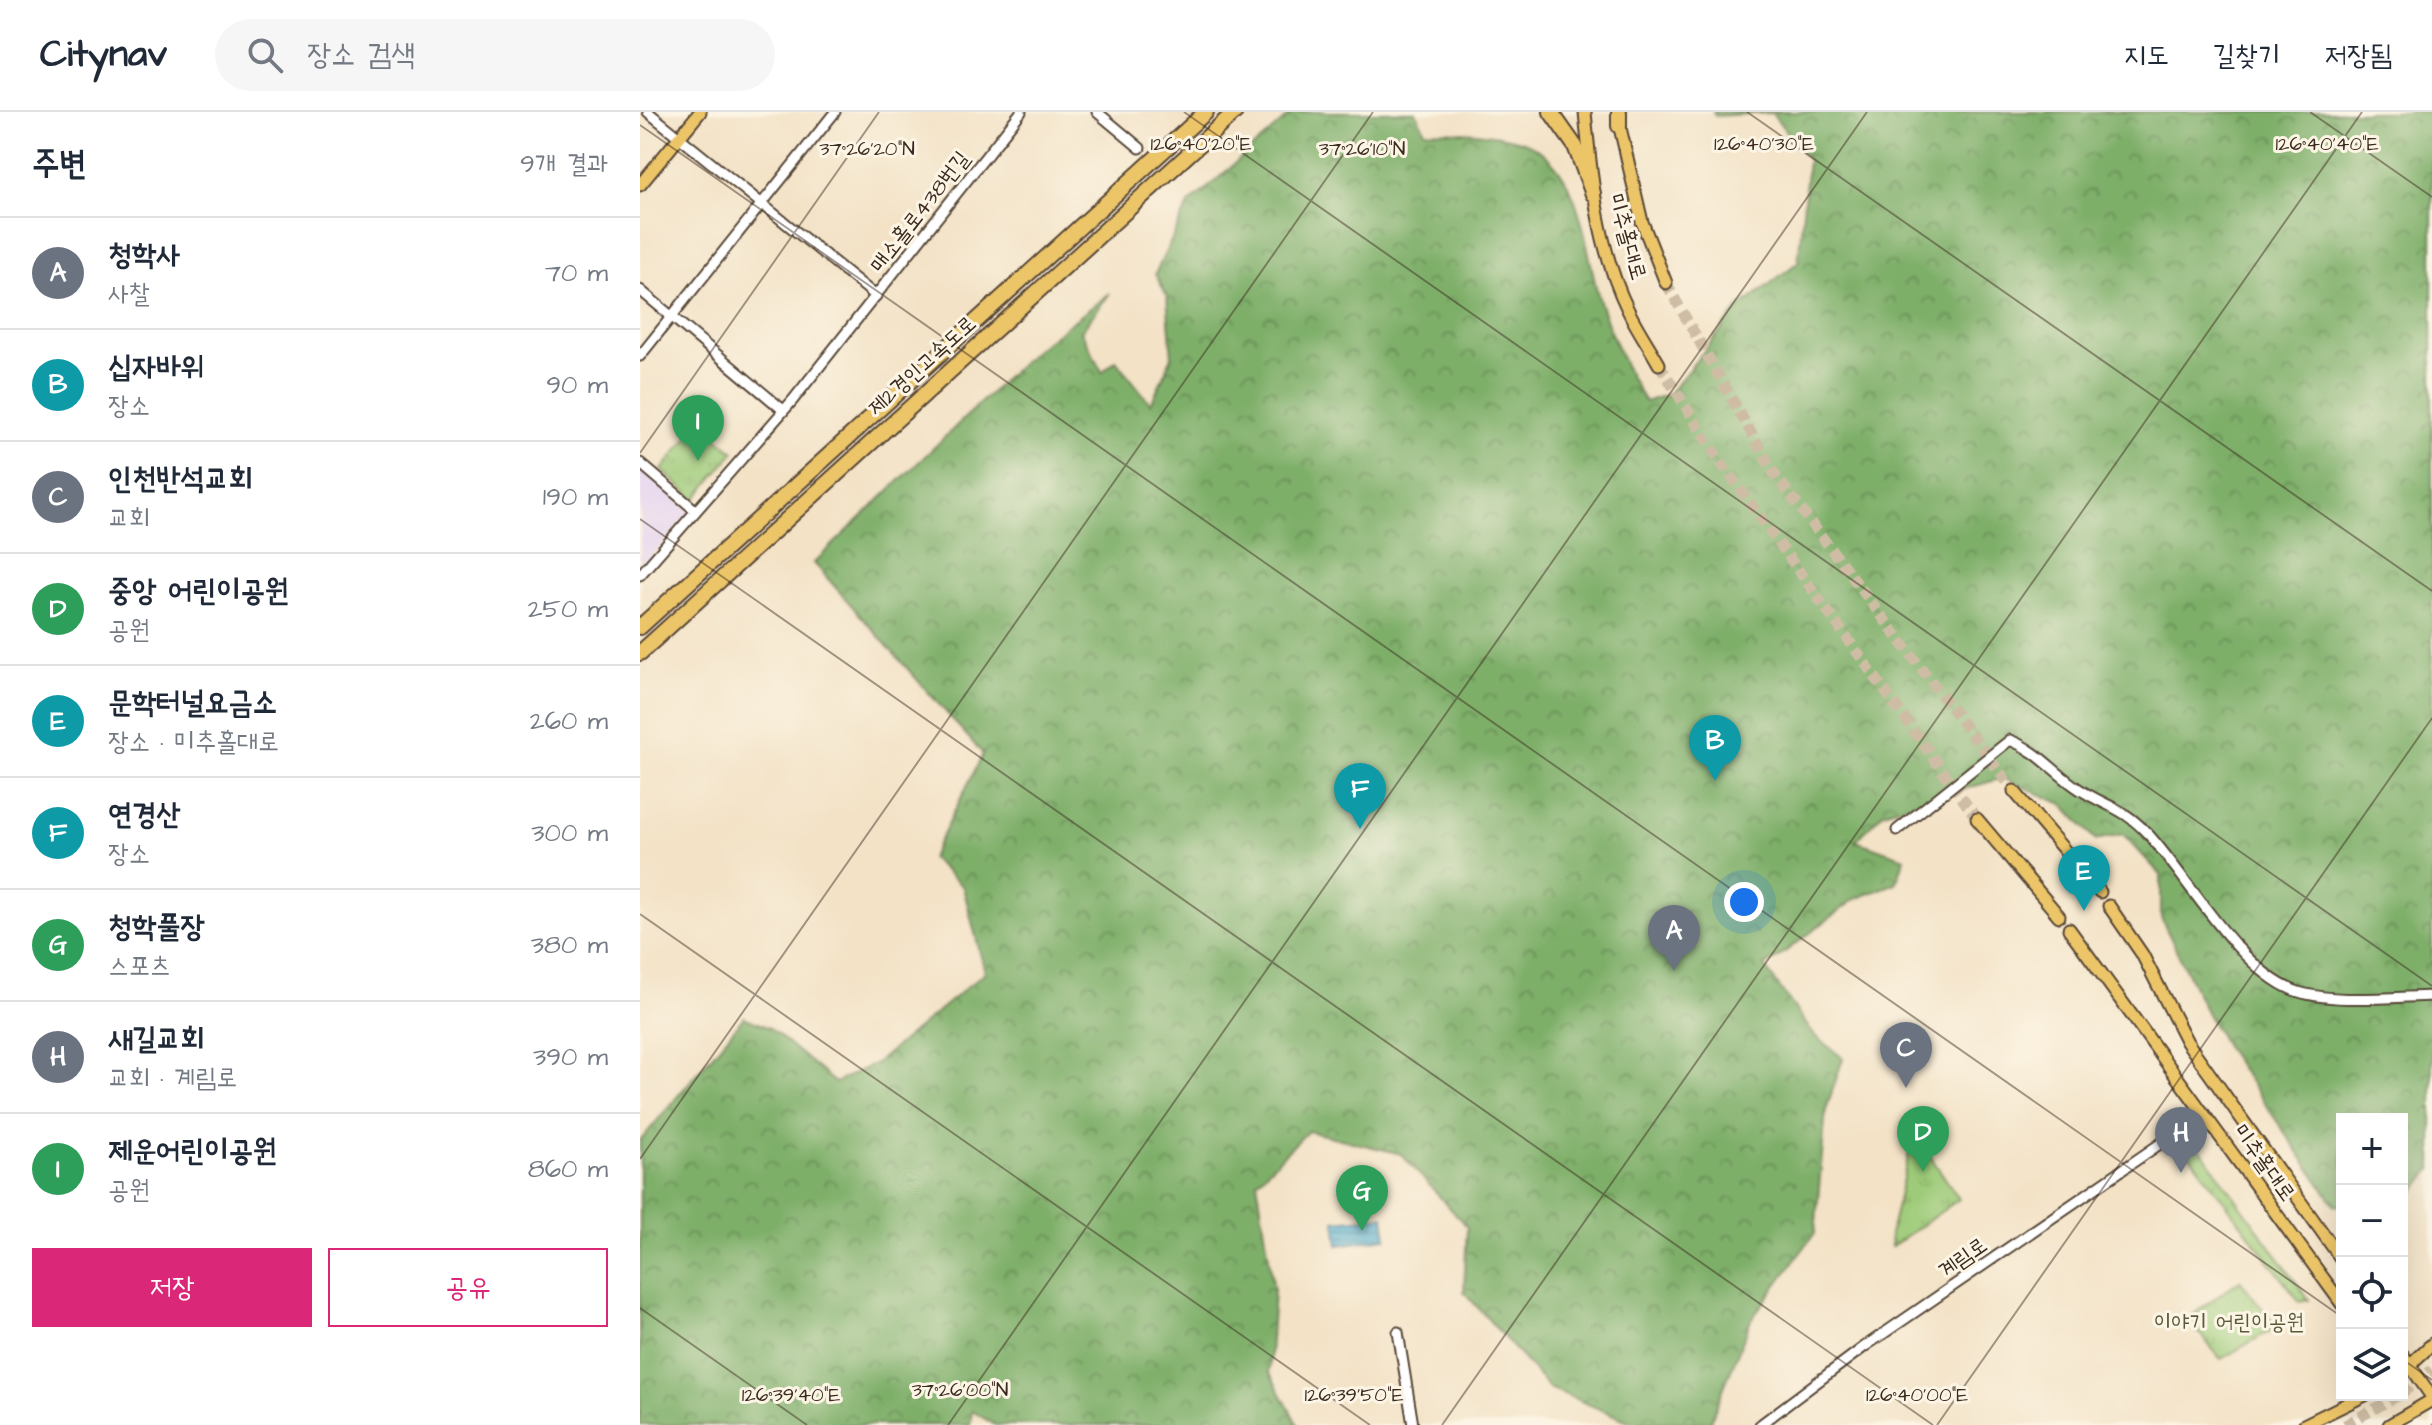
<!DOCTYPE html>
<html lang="ko">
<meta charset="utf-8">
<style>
:root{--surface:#fff;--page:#f6f6f7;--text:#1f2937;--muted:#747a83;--line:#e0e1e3;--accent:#db2777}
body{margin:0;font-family:"Architects Daughter","Poor Story",sans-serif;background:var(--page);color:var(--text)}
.controls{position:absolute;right:24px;bottom:24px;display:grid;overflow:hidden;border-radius:0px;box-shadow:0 8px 32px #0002}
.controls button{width:72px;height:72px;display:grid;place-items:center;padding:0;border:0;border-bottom:2px solid var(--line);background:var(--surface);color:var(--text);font:40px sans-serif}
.you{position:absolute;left:1104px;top:790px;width:28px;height:28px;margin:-20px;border:6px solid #fff;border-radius:50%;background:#1a73e8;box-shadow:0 0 0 12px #1a73e833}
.badge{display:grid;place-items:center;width:52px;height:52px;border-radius:50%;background:var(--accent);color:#fff;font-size:26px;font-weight:700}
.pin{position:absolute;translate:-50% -66px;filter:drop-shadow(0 2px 4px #0008)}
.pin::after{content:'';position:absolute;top:42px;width:28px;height:24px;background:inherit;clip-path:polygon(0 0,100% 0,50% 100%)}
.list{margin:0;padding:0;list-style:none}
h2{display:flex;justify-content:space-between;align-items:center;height:104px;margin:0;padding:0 32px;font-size:34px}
h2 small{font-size:26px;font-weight:400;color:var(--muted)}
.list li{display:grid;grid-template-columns:52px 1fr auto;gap:24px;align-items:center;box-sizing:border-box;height:112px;padding:0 32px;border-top:2px solid var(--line)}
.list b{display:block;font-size:30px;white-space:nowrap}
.list p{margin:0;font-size:26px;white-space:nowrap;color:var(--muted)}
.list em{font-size:26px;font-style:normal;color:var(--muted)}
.actions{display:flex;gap:16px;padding:24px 32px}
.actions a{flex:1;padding:18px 0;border:2px solid var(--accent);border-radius:0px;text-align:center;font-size:28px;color:var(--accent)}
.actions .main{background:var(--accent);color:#fff}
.icon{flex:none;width:44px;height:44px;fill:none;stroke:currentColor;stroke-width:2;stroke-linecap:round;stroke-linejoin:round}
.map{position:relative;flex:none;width:1792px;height:1313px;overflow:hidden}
header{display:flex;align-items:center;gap:48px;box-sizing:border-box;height:112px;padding:0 40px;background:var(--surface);border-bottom:2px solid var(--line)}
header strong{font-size:38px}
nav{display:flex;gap:44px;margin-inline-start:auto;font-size:28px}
.search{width:560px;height:72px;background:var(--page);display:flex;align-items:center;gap:20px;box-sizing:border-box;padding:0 28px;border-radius:44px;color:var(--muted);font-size:30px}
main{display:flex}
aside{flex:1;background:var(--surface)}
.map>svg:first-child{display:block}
.built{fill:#e4d3f1}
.grass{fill:url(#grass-tufts);stroke:#6c7a4c;stroke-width:2}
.forest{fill:url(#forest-crowns);stroke:#5c6c44;stroke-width:2}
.water{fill:url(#water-rules);stroke:#456b76;stroke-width:2}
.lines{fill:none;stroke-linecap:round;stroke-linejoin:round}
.major-tunnel{stroke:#cebda4;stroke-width:11;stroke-dasharray:11 5.5;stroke-linecap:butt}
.minor-casing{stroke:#574637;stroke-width:13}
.major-casing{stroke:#574637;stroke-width:15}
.highway-casing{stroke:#574637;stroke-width:18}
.minor{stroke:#fff;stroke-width:9}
.major{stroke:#edc569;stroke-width:11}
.highway{stroke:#edc569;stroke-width:14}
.ticks{fill:none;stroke:#3b2a1e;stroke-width:2;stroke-opacity:0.45}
.labels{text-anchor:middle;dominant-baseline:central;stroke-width:6;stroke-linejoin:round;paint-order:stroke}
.street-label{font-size:22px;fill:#3b2a1e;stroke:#fcf5e5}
.park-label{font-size:22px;fill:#595a39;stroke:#fcf5e5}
.ticks-label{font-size:20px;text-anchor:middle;fill:#3b2a1e;stroke:#fcf5e5;stroke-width:6;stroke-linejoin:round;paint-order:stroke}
</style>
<header>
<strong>Citynav</strong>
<div class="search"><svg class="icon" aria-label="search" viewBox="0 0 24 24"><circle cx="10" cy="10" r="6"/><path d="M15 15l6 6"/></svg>장소 검색</div>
<nav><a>지도</a><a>길찾기</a><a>저장됨</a></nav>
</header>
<main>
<aside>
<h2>주변<small>9개 결과</small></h2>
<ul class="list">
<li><span class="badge" style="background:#6b7280">A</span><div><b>청학사</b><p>사찰</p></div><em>70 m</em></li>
<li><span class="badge" style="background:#0f9aa8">B</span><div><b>십자바위</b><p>장소</p></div><em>90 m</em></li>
<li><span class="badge" style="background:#6b7280">C</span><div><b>인천반석교회</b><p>교회</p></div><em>190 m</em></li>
<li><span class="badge" style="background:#2e9e5b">D</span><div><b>중앙 어린이공원</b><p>공원</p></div><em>250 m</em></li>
<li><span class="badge" style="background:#0f9aa8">E</span><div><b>문학터널요금소</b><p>장소 · 미추홀대로</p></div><em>260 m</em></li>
<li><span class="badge" style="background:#0f9aa8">F</span><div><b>연경산</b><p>장소</p></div><em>300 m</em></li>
<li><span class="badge" style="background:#2e9e5b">G</span><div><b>청학풀장</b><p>스포츠</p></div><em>380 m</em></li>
<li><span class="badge" style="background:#6b7280">H</span><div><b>새길교회</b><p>교회 · 계림로</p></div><em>390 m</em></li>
<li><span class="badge" style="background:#2e9e5b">I</span><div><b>제운어린이공원</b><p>공원</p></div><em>860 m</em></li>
</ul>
<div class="actions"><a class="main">저장</a><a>공유</a></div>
</aside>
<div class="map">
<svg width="1792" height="1313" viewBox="0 0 1792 1313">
<defs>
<pattern id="grass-tufts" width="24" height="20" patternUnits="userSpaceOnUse" patternTransform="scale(2)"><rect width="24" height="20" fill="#9ecb79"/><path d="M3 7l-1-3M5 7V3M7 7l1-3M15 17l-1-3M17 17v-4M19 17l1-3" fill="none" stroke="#89ae68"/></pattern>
<pattern id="forest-crowns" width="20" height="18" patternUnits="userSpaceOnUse" patternTransform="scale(2)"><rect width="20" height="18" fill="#7eaf69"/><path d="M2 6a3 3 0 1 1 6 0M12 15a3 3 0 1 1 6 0" fill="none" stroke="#688f56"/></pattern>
<pattern id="water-rules" width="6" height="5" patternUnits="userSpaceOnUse" patternTransform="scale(2)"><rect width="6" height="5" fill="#4facce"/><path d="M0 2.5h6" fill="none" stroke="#438ca7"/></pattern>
</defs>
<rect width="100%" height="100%" fill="#fcf5e5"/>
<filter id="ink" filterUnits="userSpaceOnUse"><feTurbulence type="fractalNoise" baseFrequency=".0125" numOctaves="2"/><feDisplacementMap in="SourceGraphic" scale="16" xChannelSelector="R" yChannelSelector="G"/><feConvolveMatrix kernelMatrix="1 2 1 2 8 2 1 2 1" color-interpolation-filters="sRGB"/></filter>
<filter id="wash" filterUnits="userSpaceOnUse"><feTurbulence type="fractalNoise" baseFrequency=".006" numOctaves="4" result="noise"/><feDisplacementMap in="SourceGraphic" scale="32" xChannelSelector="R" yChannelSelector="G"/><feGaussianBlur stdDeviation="1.8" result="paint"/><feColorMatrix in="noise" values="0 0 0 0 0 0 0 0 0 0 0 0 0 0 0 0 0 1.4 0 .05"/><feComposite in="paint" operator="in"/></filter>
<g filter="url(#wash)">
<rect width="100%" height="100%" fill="#f3e2c6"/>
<polygon class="built" points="0,357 51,400 0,457"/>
<g class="grass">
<polygon points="59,311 94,340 55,388 22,358"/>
<polygon points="1274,1020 1319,1087 1251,1135 1250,1122"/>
<polygon points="1549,1025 1553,1027 1669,1188 1660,1190 1542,1033"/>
<polygon points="1600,1168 1637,1215 1581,1247 1547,1207"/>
</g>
<path class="forest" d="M653 0H776L785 19C816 19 874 20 899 38 943 70 945 134 958 183 968 216 986 261 1005 290L1029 282 1099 196 1158 150 1168 48 1132 1 1075 4 1073 0H1792V1057L1762 1096V1007H1702V1094L1695 1093 1587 937 1566 900 1521 806V763L1483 722 1456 728 1423 692 1363 666 1243 700 1216 729 1265 746 1256 771 1215 787 1125 855 1174 923 1203 946 1186 998 1175 1121 1111 1208 1070 1310 993 1311 909 1276 824 1180 827 1115 761 1042 668 1019 617 1069 634 1178 629 1260 658 1313H355L332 1299 330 1313H0V1029L104 905 130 916 195 971 236 951 345 860 323 775 291 746 343 642 174 451 393 240 470 181 441 219 462 260 476 248 511 292 532 245 527 184 515 162 549 92Z"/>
<polygon class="water" points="744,1104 747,1126 698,1133 695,1109"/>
</g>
<g filter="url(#ink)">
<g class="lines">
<g class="major-tunnel">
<polyline points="1026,171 1135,363 1374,679"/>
<polyline points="1019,252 1079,348 1337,707"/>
<polyline points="1762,1281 1792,1258"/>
<polyline points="1705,1313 1759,1283"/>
</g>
<g class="minor-casing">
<g id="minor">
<polyline points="8,0 236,184"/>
<polyline points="457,0 500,36"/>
<polyline points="0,178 142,297"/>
<polyline points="0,244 195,0"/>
<polyline points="0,351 55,398"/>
<polyline points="0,463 153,288 381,0"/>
<path d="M1257 718 1370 628C1400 640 1414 661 1439 677 1468 696 1482 694 1509 723 1549 767 1598 856 1653 878 1689 892 1753 885 1792 884"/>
<polyline points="758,1220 773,1313"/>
<polyline points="1120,1313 1224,1235 1549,1012"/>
</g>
</g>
<g class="major-casing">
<g id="major">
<path d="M945 0C951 66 958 137 988 198 997 217 1009 234 1019 252"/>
<polyline points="978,7 1002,110 1026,171"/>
<polyline points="0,73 60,0"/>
<polyline points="1374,679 1460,780"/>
<polyline points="1337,707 1419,804"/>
<polyline points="1469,794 1502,842 1547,930 1702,1148"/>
<polyline points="1429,817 1702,1192"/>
<polyline points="1762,1242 1792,1285"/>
<polyline points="1762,1260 1792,1232"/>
<polyline points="1664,1313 1725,1283"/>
<polyline points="1749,1313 1792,1288"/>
</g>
</g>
<g class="highway-casing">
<g id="highway">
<polyline points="911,0 935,34 953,82"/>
<polyline points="979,0 979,14"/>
<polyline points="0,515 566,0"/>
<polyline points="0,541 595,0"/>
</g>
</g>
<use href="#minor" class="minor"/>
<use href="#major" class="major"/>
<use href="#highway" class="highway"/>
</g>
</g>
<path class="ticks" d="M544 0 1792 874M1107 0 1792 479M1670 0 1792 85M0 13 1702 1205M0 341 239 0M0 407 1293 1313M0 802 730 1313M0 1047 733 0M0 1196 167 1313M1762 1247 1792 1268M308 1313 1227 0M802 1313 1722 0M1297 1313 1792 606M1791 1313 1792 1312"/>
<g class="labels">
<g class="street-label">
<text transform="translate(280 100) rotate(-52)">매소홀로438번길</text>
<text transform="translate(987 125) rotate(74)">미추홀대로</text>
<text transform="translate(282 254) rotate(-42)">제2경인고속도로</text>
<text transform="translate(1624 1051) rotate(54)">미추홀대로</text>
<text transform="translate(1323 1146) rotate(-35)">계림로</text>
</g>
<g class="park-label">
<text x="1589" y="1210">이야기 어린이공원</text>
</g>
</g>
<g class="ticks-label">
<text x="1124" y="38">126°40'30"E</text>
<text x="561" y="38">126°40'20"E</text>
<text x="1687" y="38">126°40'40"E</text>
<text x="227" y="43">37°26'20"N</text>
<text x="722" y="43">37°26'10"N</text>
<text x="320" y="1284">37°26'00"N</text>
<text x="151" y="1289">126°39'40"E</text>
<text x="714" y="1289">126°39'50"E</text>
<text x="1277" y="1289">126°40'00"E</text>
</g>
</svg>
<div class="controls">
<button>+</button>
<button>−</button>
<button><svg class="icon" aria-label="locate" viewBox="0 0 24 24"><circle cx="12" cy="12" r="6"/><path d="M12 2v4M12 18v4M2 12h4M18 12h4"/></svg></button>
<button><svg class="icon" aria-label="layers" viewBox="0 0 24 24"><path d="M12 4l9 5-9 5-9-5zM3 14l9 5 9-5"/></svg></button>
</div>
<div class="you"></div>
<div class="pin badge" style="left:1034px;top:859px;background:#6b7280">A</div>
<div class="pin badge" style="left:1075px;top:669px;background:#0f9aa8">B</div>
<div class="pin badge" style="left:1266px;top:976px;background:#6b7280">C</div>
<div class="pin badge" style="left:1283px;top:1060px;background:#2e9e5b">D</div>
<div class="pin badge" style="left:1444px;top:799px;background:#0f9aa8">E</div>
<div class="pin badge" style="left:720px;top:717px;background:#0f9aa8">F</div>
<div class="pin badge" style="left:722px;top:1119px;background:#2e9e5b">G</div>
<div class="pin badge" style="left:1541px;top:1061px;background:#6b7280">H</div>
<div class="pin badge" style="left:58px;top:349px;background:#2e9e5b">I</div>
</div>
</main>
